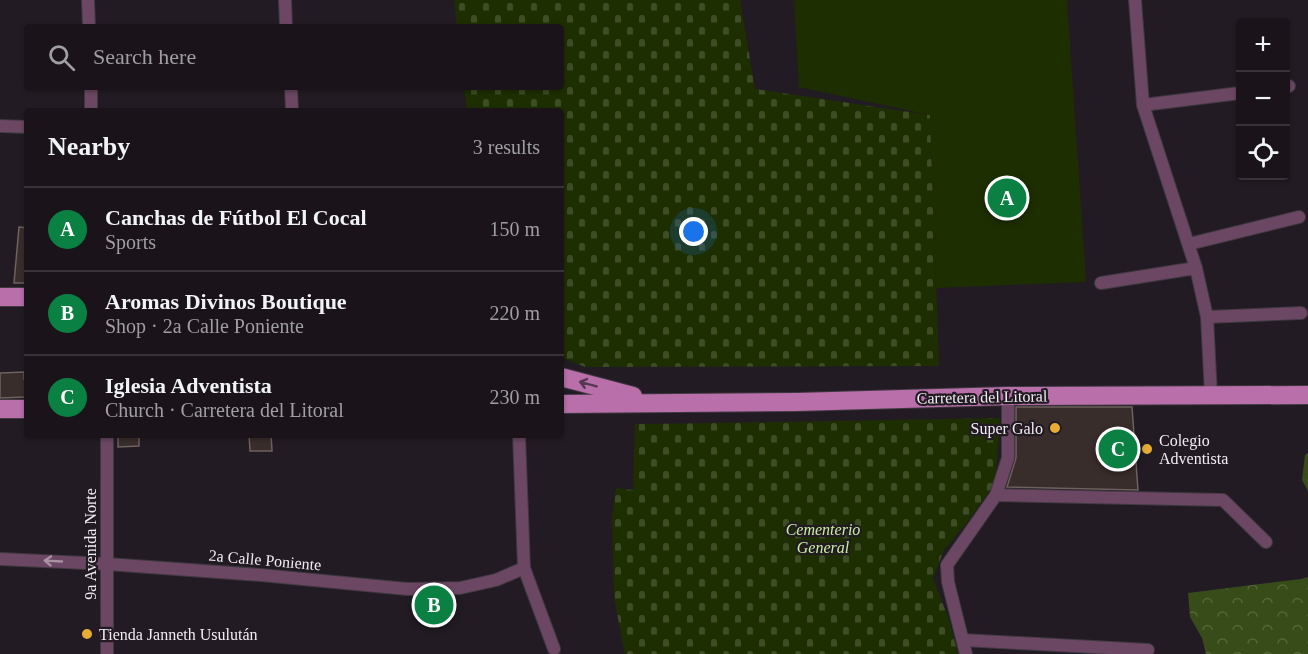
<!DOCTYPE html>
<meta charset="utf-8">
<style>
:root{--surface:#1a141a;--page:#231d23;--text:#f1f3f6;--muted:#9f9ea2;--line:#383339;--accent:#0b8043}
body{margin:0;font-family:"Times New Roman",serif;background:var(--page);color:var(--text)}
.controls{position:absolute;right:18px;top:18px;display:grid;overflow:hidden;border-radius:6px;box-shadow:0 2px 4px #0004}
.controls button{width:54px;height:54px;display:grid;place-items:center;padding:0;border:0;border-bottom:2px solid var(--line);background:var(--surface);color:var(--text);font:30px sans-serif}
.you{position:absolute;left:694px;top:232px;width:21px;height:21px;margin:-15px;border:4px solid #fff;border-radius:50%;background:#1a73e8;box-shadow:0 0 0 9px #1a73e833}
.badge{display:grid;place-items:center;width:39px;height:39px;border-radius:50%;background:var(--accent);color:#fff;font-size:20px;font-weight:700}
.pin{position:absolute;translate:-50% -50%;border:3px solid #fff;box-shadow:0 2px 6px #0006}
.list{margin:0;padding:0;list-style:none}
h2{display:flex;justify-content:space-between;align-items:center;height:78px;margin:0;padding:0 24px;font-size:26px}
h2 small{font-size:20px;font-weight:400;color:var(--muted)}
.list li{display:grid;grid-template-columns:39px 1fr auto;gap:18px;align-items:center;box-sizing:border-box;height:84px;padding:0 24px;border-top:2px solid var(--line)}
.list b{display:block;font-size:22px;white-space:nowrap}
.list p{margin:0;font-size:20px;white-space:nowrap;color:var(--muted)}
.list em{font-size:20px;font-style:normal;color:var(--muted)}
.icon{flex:none;width:33px;height:33px;fill:none;stroke:currentColor;stroke-width:2;stroke-linecap:round;stroke-linejoin:round}
.map{position:relative;flex:none;width:1308px;height:654px;overflow:hidden}
.search{position:absolute;background:var(--surface);box-shadow:0 2px 4px #0004;left:24px;top:24px;width:540px;height:66px;display:flex;align-items:center;gap:15px;box-sizing:border-box;padding:0 21px;border-radius:6px;color:var(--muted);font-size:22px}
.panel{position:absolute;background:var(--surface);box-shadow:0 2px 4px #0004;left:24px;top:108px;width:540px;height:330px;border-radius:6px}
.map>svg:first-child{display:block}
.forest{fill:url(#forest-crowns)}
.cemetery{fill:url(#cemetery-stones)}
.pitch{fill:#1d2f00}
.building{fill:#392d2b;stroke:#6f615e;stroke-width:1.5}
.lines{fill:none;stroke-linecap:round;stroke-linejoin:round}
.street-casing{stroke:#3f3840;stroke-width:14}
.primary-casing{stroke:#3f3840;stroke-width:20}
.street{stroke:#6b4763;stroke-width:12}
.primary{stroke:#b86faa;stroke-width:18}
.oneway{stroke:#563852}
.oneway2{stroke:#a791a3}
.poi-dot{fill:#e6ac36;stroke:#221b23;stroke-width:2}
.labels{text-anchor:middle;dominant-baseline:central;stroke-width:4.5;stroke-linejoin:round;paint-order:stroke}
.street-label{font-size:16px;fill:#f1ecf2;stroke:#221b23}
.poi-label{font-size:16px;fill:#f1ecf2;stroke:#221b23;text-anchor:start}
.park-label{font-size:16px;font-style:italic;fill:#c9ee9e;stroke:#221b23}
</style>
<div class="map">
<svg width="1308" height="654" viewBox="0 0 1308 654">
<defs>
<pattern id="forest-crowns" width="20" height="18" patternUnits="userSpaceOnUse" patternTransform="scale(1.5)"><rect width="20" height="18" fill="#374c18"/><path d="M2 6a3 3 0 1 1 6 0M12 15a3 3 0 1 1 6 0" fill="none" stroke="#54663a"/></pattern>
<pattern id="cemetery-stones" width="16" height="16" patternUnits="userSpaceOnUse" patternTransform="scale(1.5)"><rect width="16" height="16" fill="#1d2f00"/><path d="M2 7V4a2 2 0 0 1 4 0v3zM10 15v-3a2 2 0 0 1 4 0v3z" fill="#3e4d26"/></pattern>
</defs>
<rect width="100%" height="100%" fill="#221b23"/>
<g class="forest">
<polygon points="1308,453 1308,491 1302,480 1305,455"/>
<polygon points="1308,577 1308,654 1206,654 1202,638 1190,617 1188,593 1301,579"/>
</g>
<g class="cemetery">
<polygon points="454,0 740,0 755,89 930,115 939,366 585,367 561,357 561,111 467,111 464,87 561,87 561,27 457,27"/>
<path d="M1000 418 995 483 965 525 944 550 933 578 949 620 958 654H625L614 598 612 516 616 488 633 490 635 424C757 423 878 420 1000 418Z"/>
</g>
<polygon class="pitch" points="794,0 1067,0 1086,282 936,288 930,115 799,87"/>
<g class="building">
<polygon points="19,227 27,228 27,283 14,283"/>
<polygon points="24,372 24,379 27,379 27,397 0,398 0,373"/>
<polygon points="1016,407 1132,407 1138,490 1007,487 1016,458"/>
<polygon points="118,435 139,435 139,446 118,447"/>
<polygon points="249,435 271,435 272,451 250,451"/>
</g>
<g class="lines">
<g class="street-casing">
<g id="street">
<polyline points="88,0 89,27"/>
<polyline points="285,0 286,27"/>
<polyline points="1135,0 1143,105 1196,268"/>
<polyline points="91,87 91,111"/>
<polyline points="291,87 292,111"/>
<polyline points="1286,87 1289,86"/>
<polyline points="1143,105 1240,93"/>
<polyline points="0,126 27,127"/>
<polyline points="1189,244 1299,217"/>
<polyline points="1101,283 1196,268 1207,317 1211,395"/>
<polyline points="1207,317 1301,313"/>
<polyline points="107,435 107,654"/>
<polyline points="519,435 524,568 554,649"/>
<polyline points="996,495 1223,500 1266,542"/>
<polyline points="0,559 107,564 261,575 407,589 460,588 496,580 524,568"/>
<polyline points="963,640 1148,650"/>
<polyline points="966,654 948,582 947,565 996,495 1008,458 1008,396"/>
</g>
</g>
<g class="primary-casing">
<g id="primary">
<polyline points="0,297 27,297"/>
<polyline points="561,377 633,396"/>
<polyline points="561,404 797,402 1008,396 1308,395"/>
<polyline points="0,409 27,409"/>
</g>
</g>
<use href="#street" class="street"/>
<use href="#primary" class="primary"/>
</g>
<defs><path id="oneway-shaft" d="M-6 0H5M1.5-3L5.5 0L1.5 3" fill="none" stroke-width="1.6" stroke-linecap="round" stroke-linejoin="round" transform="scale(1.5)"/></defs>
<use class="oneway" href="#oneway-shaft" transform="translate(588 384) rotate(-165)"/>
<use class="oneway2" href="#oneway-shaft" transform="translate(53 561) rotate(-177)"/>
<g class="poi-dot">
<circle cx="1055" cy="428" r="6"/>
<circle cx="1147" cy="449" r="6"/>
<circle cx="87" cy="634" r="6"/>
</g>
<g class="labels">
<g class="street-label">
<text transform="translate(982 397) rotate(-1)">Carretera del Litoral</text>
<text transform="translate(90 544) rotate(-90)">9a Avenida Norte</text>
<text transform="translate(265 560) rotate(5)">2a Calle Poniente</text>
</g>
<g class="poi-label">
<text x="1043" y="428" text-anchor="end">Super Galo</text>
<text x="1159" y="440">Colegio<tspan x="1159" dy="18">Adventista</tspan></text>
<text x="99" y="634">Tienda Janneth Usulután</text>
</g>
<g class="park-label">
<text x="823" y="529">Cementerio<tspan x="823" dy="18">General</tspan></text>
</g>
</g>
</svg>
<div class="controls">
<button>+</button>
<button>−</button>
<button><svg class="icon" aria-label="locate" viewBox="0 0 24 24"><circle cx="12" cy="12" r="6"/><path d="M12 2v4M12 18v4M2 12h4M18 12h4"/></svg></button>
</div>
<div class="you"></div>
<div class="pin badge" style="left:1007px;top:198px">A</div>
<div class="pin badge" style="left:434px;top:605px">B</div>
<div class="pin badge" style="left:1118px;top:449px">C</div>
<div class="search"><svg class="icon" aria-label="search" viewBox="0 0 24 24"><circle cx="10" cy="10" r="6"/><path d="M15 15l6 6"/></svg>Search here</div>
<section class="panel">
<h2>Nearby<small>3 results</small></h2>
<ul class="list">
<li><span class="badge">A</span><div><b>Canchas de Fútbol El Cocal</b><p>Sports</p></div><em>150 m</em></li>
<li><span class="badge">B</span><div><b>Aromas Divinos Boutique</b><p>Shop · 2a Calle Poniente</p></div><em>220 m</em></li>
<li><span class="badge">C</span><div><b>Iglesia Adventista</b><p>Church · Carretera del Litoral</p></div><em>230 m</em></li>
</ul>
</section>
</div>
